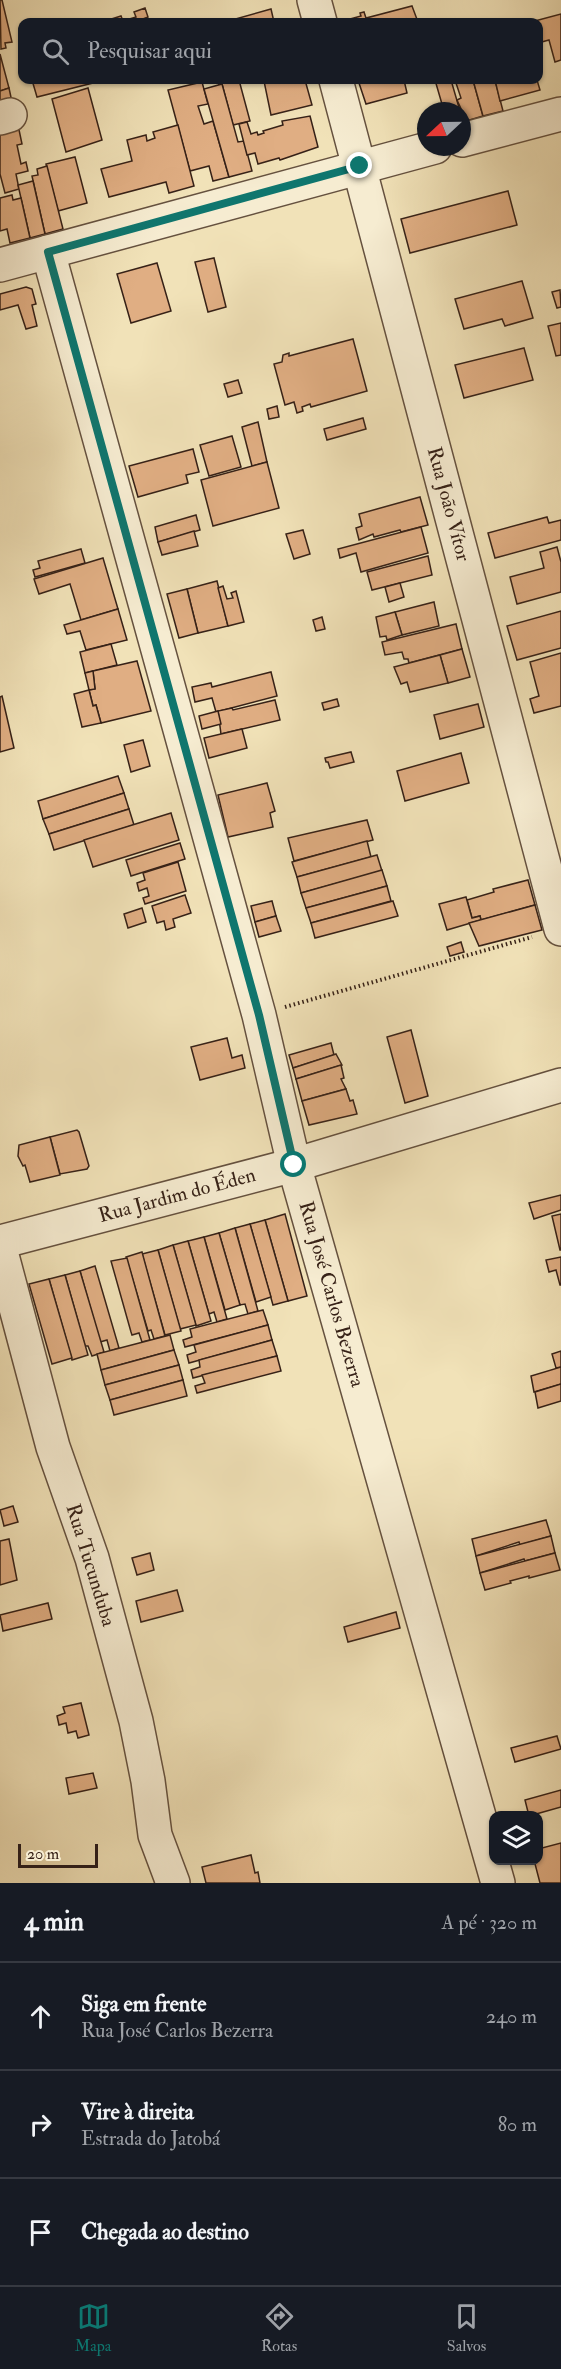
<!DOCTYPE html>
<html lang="pt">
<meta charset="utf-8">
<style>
:root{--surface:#171b24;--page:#242831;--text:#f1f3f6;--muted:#9ea1a6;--line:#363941;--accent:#0f766e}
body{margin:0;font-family:"IM FELL Double Pica",serif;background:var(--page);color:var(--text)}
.controls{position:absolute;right:18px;bottom:18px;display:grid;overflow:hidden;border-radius:12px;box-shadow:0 2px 4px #0004}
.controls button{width:54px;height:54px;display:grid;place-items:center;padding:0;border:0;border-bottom:2px solid var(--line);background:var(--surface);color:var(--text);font:30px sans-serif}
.compass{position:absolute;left:417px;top:102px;width:54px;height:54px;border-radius:50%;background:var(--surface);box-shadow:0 2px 4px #0004;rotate:248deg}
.scale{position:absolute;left:18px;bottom:15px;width:80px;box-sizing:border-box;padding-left:6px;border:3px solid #362117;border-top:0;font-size:16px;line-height:21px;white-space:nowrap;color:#362117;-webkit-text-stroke:4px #f6ecd1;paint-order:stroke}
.stop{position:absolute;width:18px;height:18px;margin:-14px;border:4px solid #0f766e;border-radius:50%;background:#fff}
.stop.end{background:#0f766e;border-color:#fff;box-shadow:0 2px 6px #0008}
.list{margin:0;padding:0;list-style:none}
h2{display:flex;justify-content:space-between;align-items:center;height:78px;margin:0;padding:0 24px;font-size:26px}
h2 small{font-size:20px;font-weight:400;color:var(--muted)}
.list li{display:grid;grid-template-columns:39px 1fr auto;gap:18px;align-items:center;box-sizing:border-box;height:108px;padding:0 24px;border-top:2px solid var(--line)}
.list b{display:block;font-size:22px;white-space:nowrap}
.list p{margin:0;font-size:20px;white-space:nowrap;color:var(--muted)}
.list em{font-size:20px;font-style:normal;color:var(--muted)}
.icon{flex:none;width:33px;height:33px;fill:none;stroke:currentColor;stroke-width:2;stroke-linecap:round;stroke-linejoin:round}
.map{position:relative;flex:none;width:561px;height:1883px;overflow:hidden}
.search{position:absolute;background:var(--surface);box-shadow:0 2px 4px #0004;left:18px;right:18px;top:18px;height:66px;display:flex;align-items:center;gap:15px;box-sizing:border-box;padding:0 21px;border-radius:12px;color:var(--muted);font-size:22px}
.sheet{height:402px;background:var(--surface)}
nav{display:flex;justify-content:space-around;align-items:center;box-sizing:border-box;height:84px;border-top:2px solid var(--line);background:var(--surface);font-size:16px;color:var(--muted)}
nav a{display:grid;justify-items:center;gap:3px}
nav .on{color:var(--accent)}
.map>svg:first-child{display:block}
.building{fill:#e0ae83;stroke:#362117;stroke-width:1.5}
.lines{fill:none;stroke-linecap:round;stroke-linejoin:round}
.minor-casing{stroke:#65513f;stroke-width:36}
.path{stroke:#362117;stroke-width:4;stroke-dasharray:1.5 3;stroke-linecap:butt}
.minor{stroke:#f6ecd1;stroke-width:33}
.route{stroke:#0f766e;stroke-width:8}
.labels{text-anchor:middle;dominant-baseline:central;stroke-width:5;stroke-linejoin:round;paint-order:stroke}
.street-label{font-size:20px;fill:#362117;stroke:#f6ecd1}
</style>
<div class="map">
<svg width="561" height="1883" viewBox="0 0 561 1883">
<rect width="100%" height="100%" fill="#f1e2b8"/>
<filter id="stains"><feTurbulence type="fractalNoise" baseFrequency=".00333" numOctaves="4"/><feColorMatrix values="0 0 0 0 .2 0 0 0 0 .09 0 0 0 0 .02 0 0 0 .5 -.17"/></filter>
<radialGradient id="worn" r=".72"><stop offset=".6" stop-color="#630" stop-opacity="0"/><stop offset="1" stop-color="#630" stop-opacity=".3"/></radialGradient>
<g class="building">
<polygon points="0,0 2,0 12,42 5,43 6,48 1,49"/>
<polygon points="412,6 418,22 351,22 350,19 361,16 360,13 364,12 366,18"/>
<polygon points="145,8 148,17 143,19 144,22 102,22 121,16 123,21 136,17 134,12"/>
<polygon points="271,9 274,22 233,22 232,20"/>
<polygon points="561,14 561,60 555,62 549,40 538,43 538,22 531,22"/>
<polygon points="0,54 9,88 0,91"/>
<polygon points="32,80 105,80 37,97"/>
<polygon points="218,80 239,80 250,121 233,125 222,84 219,85"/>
<polygon points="258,80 305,80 312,105 271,115 264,81 259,83"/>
<polygon points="358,80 404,80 407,93 366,104"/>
<polygon points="435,80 451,80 460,111 444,111"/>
<polygon points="455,80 473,80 483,116 463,122 462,111 457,100 461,98"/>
<polygon points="473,80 495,80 503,111 483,116"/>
<polygon points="495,80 537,80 540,90 500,101"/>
<polygon points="202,82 208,104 198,106 204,124 213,121 229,177 213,181 209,166 190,171 168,90"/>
<polygon points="222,84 238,142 244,141 252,171 229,177 204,89"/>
<polygon points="9,88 12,102 0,105 0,91"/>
<polygon points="88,88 102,140 66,152 52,99"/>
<polygon points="310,116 318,147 280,160 279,158 258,164 255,153 247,155 239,124 247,122 251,134 257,132 258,135 264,133 263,131 283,125 282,121"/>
<polygon points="18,125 22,144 17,145 21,164 26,162 28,171 16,174 19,189 5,193 0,174 0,130"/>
<polygon points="178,125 194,186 169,193 166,182 109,197 101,169 132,161 127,140 146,135 147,141 155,138 153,132"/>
<polygon points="75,157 87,203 58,211 46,164"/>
<polygon points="47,166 63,229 45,234 32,176 38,175 37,169"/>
<polygon points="33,181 45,234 30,238 18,185"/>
<polygon points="508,191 517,225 410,253 401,219"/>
<polygon points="12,195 13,200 21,198 30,238 10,243 7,229 0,231 0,198"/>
<polygon points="214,258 226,307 208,312 195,262"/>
<polygon points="157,263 171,311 131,323 117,274"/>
<polygon points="522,281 533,318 505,326 502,319 464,329 455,299"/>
<polygon points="26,287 32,289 36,304 32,305 37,326 26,329 18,305 0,310 0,294"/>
<polygon points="560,290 561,307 557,308 552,292"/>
<polygon points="561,323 561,355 556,356 548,326"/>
<polygon points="353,339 367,391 311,407 310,404 302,407 303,411 297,413 294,402 285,405 274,364 282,362 283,355 289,353 289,356"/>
<polygon points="524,348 533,380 464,398 455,365"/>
<polygon points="238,380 242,393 228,397 224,384"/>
<polygon points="277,406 279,417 269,419 267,409"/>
<polygon points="363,418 366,429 327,440 324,429"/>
<polygon points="258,422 267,462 252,466 242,427"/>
<polygon points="232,436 241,467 209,476 200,445"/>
<polygon points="193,449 199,472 186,475 188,483 138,497 129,466"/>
<polygon points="267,462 279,508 213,526 201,480"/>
<polygon points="420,497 428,525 401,532 400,530 374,537 373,534 359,540 356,528 362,526 359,514"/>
<polygon points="196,515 200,530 158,542 155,527"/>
<polygon points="547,517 549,523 561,520 561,540 495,558 488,533"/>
<polygon points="421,527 428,553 361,572 356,553 340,558 338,549"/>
<polygon points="303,530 310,554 294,559 286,534"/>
<polygon points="194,531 198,546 162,555 158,542"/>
<polygon points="557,547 561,562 561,592 517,604 510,577 544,568 540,552"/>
<polygon points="81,549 85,563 35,577 33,570 40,568 38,561"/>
<polygon points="428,556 432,575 372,590 367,572"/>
<polygon points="103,558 118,609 81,620 70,584 39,594 34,579"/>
<polygon points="217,581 228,626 198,633 187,589"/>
<polygon points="400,583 404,597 389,602 385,587"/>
<polygon points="223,586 227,599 233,598 231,593 236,591 244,622 228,626 218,588"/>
<polygon points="187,589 198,633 179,638 167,594"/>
<polygon points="434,602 439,626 402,635 395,612"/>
<polygon points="118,609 127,640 86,650 80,631 67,634 64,625"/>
<polygon points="561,611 561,648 517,660 507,626"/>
<polygon points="395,612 402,635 387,640 386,636 380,637 376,617"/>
<polygon points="322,617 325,629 316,631 313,620"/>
<polygon points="456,624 462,649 409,663 408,659 404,659 402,652 385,655 382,642"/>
<polygon points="111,644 117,665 85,673 80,652"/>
<polygon points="462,649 470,677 448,683 440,655"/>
<polygon points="561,653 561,706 534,713 530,699 539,696 530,662"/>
<polygon points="440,655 448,683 410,692 407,682 401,684 394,667"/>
<polygon points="137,661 151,711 101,723 96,705 93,706 89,690 95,689 93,671"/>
<polygon points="93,671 95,689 89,690 85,673"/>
<polygon points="271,672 277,696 216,712 212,698 195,702 192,687 211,683 212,687"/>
<polygon points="89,690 93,706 96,705 101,723 82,727 74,694"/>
<polygon points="2,696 14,748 0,752 0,697"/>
<polygon points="337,699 339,706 324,710 322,703"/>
<polygon points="275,700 280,720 221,734 218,711 232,708 233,710"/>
<polygon points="478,704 484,727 440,739 434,715"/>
<polygon points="218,711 221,724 202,729 199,716"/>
<polygon points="242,729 247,748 209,758 204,738"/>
<polygon points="143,740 150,766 131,772 124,745"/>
<polygon points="351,752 354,762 330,768 328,762 326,762 325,758"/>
<polygon points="461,753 469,783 405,801 397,771"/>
<polygon points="118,776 124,793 43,819 38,801"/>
<polygon points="267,783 275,811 270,813 273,827 228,837 218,795"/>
<polygon points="124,793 129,809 49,834 43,819"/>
<polygon points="129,809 134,825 54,850 49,834"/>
<polygon points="171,813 179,840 93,867 84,840"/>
<polygon points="367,820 373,840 294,861 288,838"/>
<polygon points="367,841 371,857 297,877 292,862"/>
<polygon points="180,843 185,859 131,876 126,860"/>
<polygon points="377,855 382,871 301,893 297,877"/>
<polygon points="178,862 186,891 145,904 143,898 149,896 147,888 139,891 137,883 145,880 143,873"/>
<polygon points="382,870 387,886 306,908 301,893"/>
<polygon points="528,880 535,905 481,920 480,916 472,918 467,900 494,892 493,889"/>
<polygon points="387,886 391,901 311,923 306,908"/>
<polygon points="185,895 191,913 173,919 175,927 166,930 164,921 157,923 152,906"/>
<polygon points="466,897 472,918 480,916 481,920 447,930 439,904"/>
<polygon points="272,901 276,916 255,922 251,906"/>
<polygon points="393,901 398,916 315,938 311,923"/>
<polygon points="535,905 542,930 479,946 469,923"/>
<polygon points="142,908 146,922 128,928 124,914"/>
<polygon points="276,916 281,931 259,937 255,922"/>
<polygon points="461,942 464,952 450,956 447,947"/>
<polygon points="411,1030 428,1096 405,1103 387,1037"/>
<polygon points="227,1038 232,1058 242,1055 245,1068 200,1080 191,1047"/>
<polygon points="331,1043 334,1055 293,1068 289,1055"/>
<polygon points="336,1054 342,1065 296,1079 293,1068"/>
<polygon points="341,1065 344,1078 341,1079 346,1089 302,1101 296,1079"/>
<polygon points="346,1089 350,1101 353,1100 357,1114 309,1125 302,1101"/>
<polygon points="77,1130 79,1132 89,1166 87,1169 60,1174 50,1137"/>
<polygon points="50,1137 60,1175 30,1182 25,1165 23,1166 18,1156 19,1145"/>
<polygon points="561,1195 561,1210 534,1219 529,1203"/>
<polygon points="285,1214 307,1296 288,1301 265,1220"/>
<polygon points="561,1214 561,1250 560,1250 552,1216"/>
<polygon points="265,1220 288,1301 273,1305 250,1224"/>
<polygon points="250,1224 271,1297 256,1302 235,1228"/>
<polygon points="235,1228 258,1311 248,1314 245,1304 240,1305 219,1233"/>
<polygon points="219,1233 240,1305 225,1310 204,1237"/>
<polygon points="204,1237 227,1319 217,1322 214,1312 209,1314 188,1241"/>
<polygon points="188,1241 211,1321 196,1326 173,1245"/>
<polygon points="173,1245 196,1325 180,1329 158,1250"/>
<polygon points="158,1250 181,1331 165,1335 142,1254"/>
<polygon points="142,1252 165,1336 154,1339 151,1330 148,1331 126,1257"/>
<polygon points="561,1257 561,1285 560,1285 556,1270 549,1272 546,1260"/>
<polygon points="127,1258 150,1340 142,1342 139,1333 132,1335 131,1332 111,1261"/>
<polygon points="95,1266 119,1348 110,1351 107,1340 100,1342 80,1271"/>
<polygon points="80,1271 104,1352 92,1356 88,1346 85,1346 65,1275"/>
<polygon points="65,1275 88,1355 72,1360 49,1279"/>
<polygon points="49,1279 72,1358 52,1364 29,1284"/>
<polygon points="263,1310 268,1325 185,1347 183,1340 192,1337 190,1329"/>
<polygon points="268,1325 272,1340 189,1363 187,1355 196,1352 194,1345"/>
<polygon points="170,1335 174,1350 101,1370 97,1354"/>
<polygon points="272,1340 277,1356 193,1378 191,1370 200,1367 199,1360"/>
<polygon points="174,1350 179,1365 105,1385 101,1370"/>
<polygon points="561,1351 561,1367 556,1368 552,1354"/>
<polygon points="277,1356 281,1371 197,1393 195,1386 205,1383 202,1375"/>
<polygon points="179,1365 183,1380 110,1400 105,1385"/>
<polygon points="561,1367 561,1384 534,1392 531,1376"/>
<polygon points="183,1380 187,1396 114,1415 110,1400"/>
<polygon points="561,1384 561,1401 538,1408 535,1392"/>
<polygon points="13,1506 18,1522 4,1526 0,1510"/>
<polygon points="546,1520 551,1536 520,1545 519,1542 476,1556 472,1539"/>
<polygon points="551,1536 555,1553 525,1561 524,1559 480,1573 476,1556"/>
<polygon points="9,1539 17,1580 0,1585 0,1541"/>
<polygon points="150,1553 154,1570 137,1575 132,1558"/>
<polygon points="555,1553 560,1570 529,1578 529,1576 510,1581 511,1583 485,1590 480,1573"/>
<polygon points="177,1590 183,1611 141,1622 136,1601"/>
<polygon points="48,1603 52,1619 3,1631 0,1615"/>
<polygon points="396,1612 400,1628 348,1642 344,1627"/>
<polygon points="81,1703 89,1735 78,1738 76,1731 68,1733 66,1723 59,1725 57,1716 65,1713 63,1707"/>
<polygon points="557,1736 561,1749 515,1762 511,1748"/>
<polygon points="93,1773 97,1788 69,1794 66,1778"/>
<polygon points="561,1790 561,1807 529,1816 525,1800"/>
<polygon points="561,1843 561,1883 540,1883 534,1860 538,1860 538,1849"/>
<polygon points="251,1855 255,1873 258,1872 260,1883 206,1883 202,1867"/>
</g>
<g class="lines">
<g class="minor-casing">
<g id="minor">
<polyline points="314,0 320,22"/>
<polyline points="336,80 561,929"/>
<polyline points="0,118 10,115"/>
<polyline points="462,140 561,114"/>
<polyline points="48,252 259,1015 294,1165 498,1883"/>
<polyline points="0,265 435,147"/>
<polyline points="0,1242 294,1165 561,1085"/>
<polyline points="0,1248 53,1447 92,1558 136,1721 148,1781 155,1835 173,1883"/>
</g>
</g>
<polyline class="path" points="285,1007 532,937"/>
<use href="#minor" class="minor"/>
</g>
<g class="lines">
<polyline class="route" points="294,1165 259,1015 48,252 360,166"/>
</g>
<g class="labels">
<g class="street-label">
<text transform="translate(449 504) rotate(75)">Rua João Vítor</text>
<text transform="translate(177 1195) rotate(-15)">Rua Jardim do Éden</text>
<text transform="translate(332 1294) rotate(74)">Rua José Carlos Bezerra</text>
<text transform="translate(91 1565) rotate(73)">Rua Tucunduba</text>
</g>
</g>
<rect width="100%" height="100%" filter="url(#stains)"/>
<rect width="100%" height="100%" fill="url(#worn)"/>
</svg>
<div class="controls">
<button><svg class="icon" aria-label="layers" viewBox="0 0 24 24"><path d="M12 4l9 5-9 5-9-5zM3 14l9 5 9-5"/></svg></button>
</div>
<svg class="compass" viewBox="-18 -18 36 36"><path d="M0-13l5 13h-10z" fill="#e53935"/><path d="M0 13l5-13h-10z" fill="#9ea1a6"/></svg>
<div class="scale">20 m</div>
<div class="stop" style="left:294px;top:1165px"></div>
<div class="stop end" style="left:360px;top:166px"></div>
<div class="search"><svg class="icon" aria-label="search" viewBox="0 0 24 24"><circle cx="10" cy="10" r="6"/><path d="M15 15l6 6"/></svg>Pesquisar aqui</div>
</div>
<section class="sheet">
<h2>4 min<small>A pé · 320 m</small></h2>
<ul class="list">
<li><svg class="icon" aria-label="ahead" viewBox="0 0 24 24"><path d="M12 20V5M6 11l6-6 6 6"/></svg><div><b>Siga em frente</b><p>Rua José Carlos Bezerra</p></div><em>240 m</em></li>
<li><svg class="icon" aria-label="right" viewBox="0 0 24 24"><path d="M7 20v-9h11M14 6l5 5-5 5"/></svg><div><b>Vire à direita</b><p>Estrada do Jatobá</p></div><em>80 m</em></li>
<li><svg class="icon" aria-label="arrive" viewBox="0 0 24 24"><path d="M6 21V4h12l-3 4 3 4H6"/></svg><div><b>Chegada ao destino</b></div></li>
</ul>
</section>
<nav>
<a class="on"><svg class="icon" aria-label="map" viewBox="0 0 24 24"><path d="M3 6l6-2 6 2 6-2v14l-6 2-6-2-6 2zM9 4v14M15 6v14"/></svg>Mapa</a>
<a><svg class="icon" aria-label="directions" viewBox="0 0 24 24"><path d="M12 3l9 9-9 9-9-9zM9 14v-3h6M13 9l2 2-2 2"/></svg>Rotas</a>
<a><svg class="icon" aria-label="saved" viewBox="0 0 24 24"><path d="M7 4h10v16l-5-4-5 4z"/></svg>Salvos</a>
</nav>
